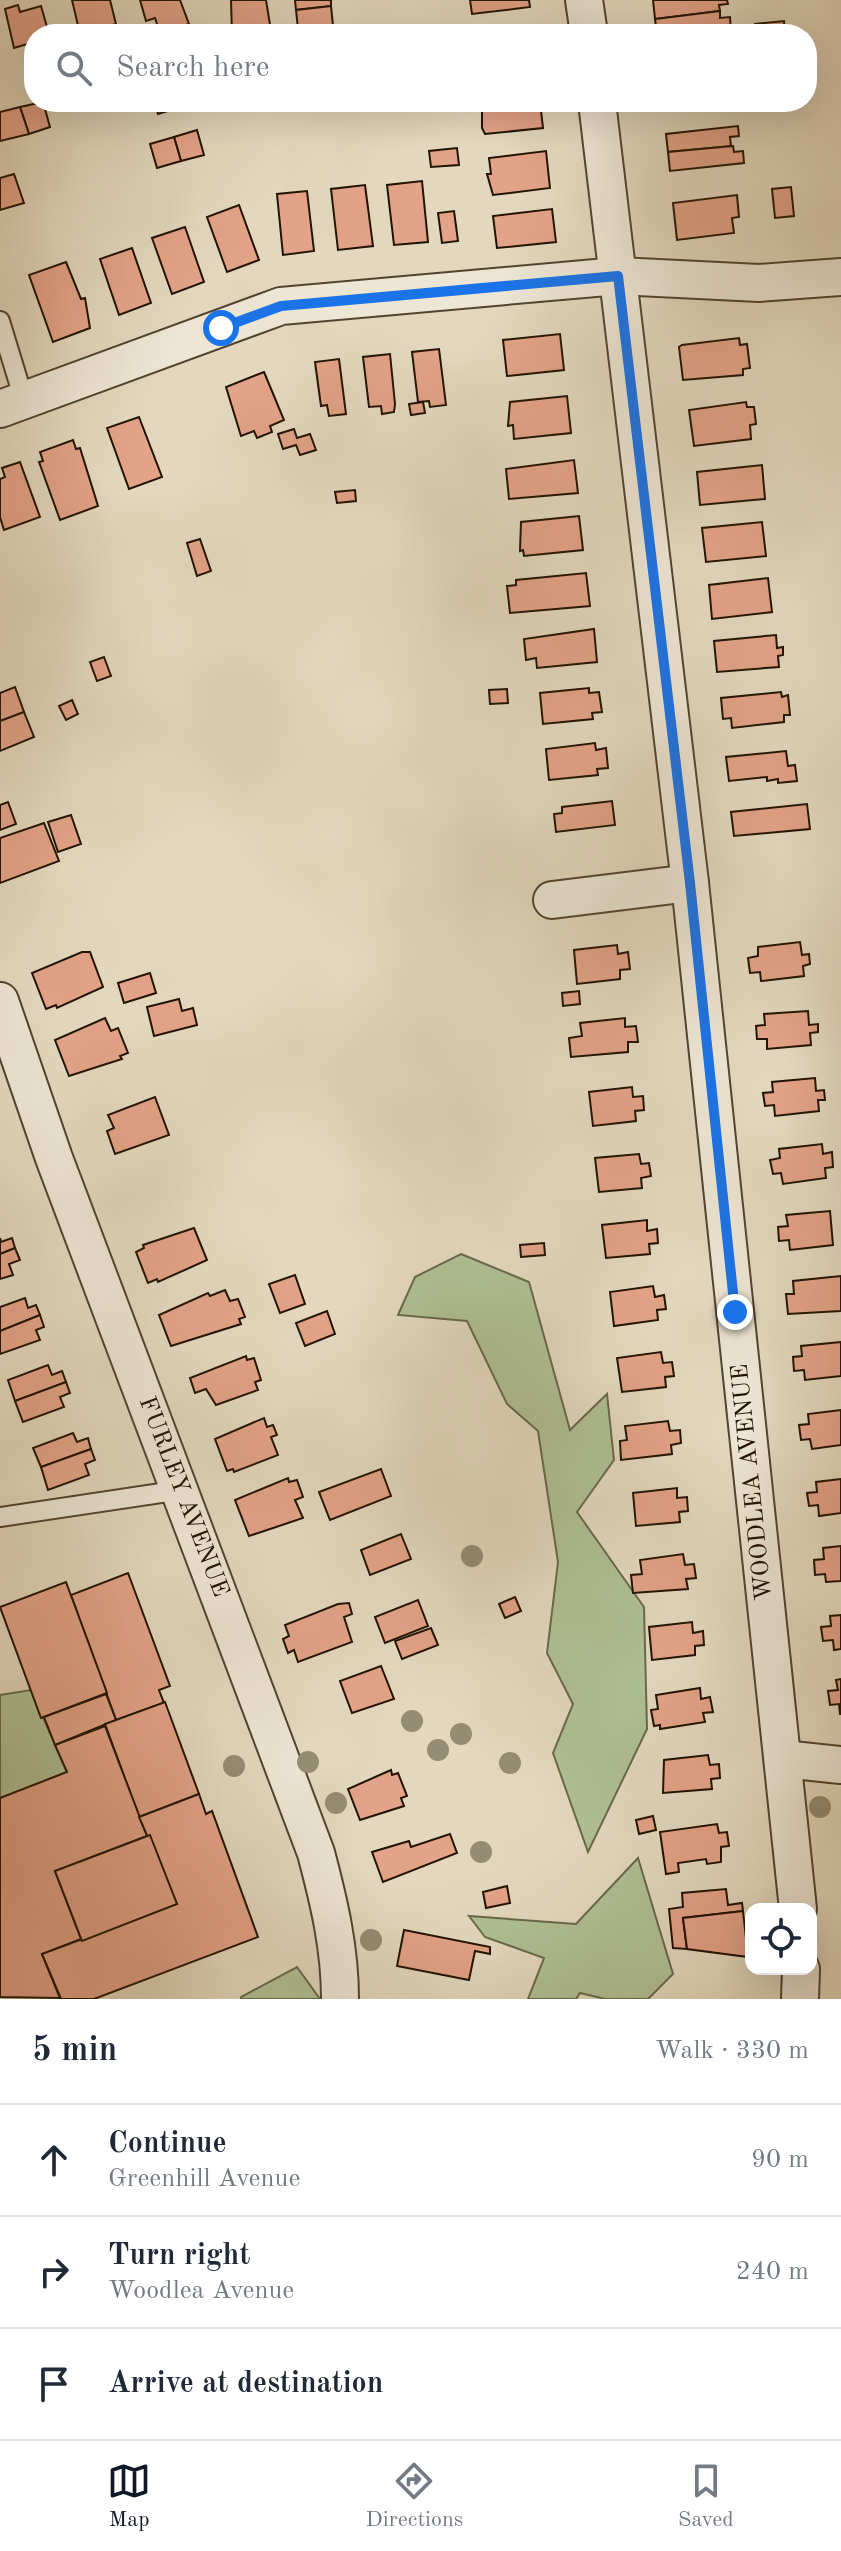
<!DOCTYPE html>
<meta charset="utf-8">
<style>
:root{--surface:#fff;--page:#f6f6f7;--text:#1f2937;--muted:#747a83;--line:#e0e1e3;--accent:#111827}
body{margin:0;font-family:"Old Standard TT",serif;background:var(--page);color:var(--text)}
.controls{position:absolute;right:24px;bottom:24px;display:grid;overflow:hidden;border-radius:16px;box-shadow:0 8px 32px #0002}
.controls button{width:72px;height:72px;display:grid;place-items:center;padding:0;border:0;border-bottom:2px solid var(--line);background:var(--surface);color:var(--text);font:40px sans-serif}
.stop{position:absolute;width:24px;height:24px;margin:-18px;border:6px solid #1a73e8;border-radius:50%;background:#fff}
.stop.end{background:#1a73e8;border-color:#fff;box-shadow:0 2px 8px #0008}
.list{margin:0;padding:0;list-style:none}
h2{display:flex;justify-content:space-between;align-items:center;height:104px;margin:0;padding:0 32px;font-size:34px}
h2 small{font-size:26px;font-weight:400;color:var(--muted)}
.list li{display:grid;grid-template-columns:52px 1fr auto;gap:24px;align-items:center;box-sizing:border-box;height:112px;padding:0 32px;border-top:2px solid var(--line)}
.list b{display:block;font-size:30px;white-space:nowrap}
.list p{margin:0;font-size:26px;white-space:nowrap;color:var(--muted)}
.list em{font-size:26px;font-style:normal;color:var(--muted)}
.icon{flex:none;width:44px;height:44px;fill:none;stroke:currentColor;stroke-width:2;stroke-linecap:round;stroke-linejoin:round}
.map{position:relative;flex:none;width:841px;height:1999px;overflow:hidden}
.search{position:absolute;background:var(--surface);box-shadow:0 8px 32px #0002;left:24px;right:24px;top:24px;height:88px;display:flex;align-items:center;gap:20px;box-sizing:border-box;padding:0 28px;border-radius:32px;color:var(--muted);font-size:30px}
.sheet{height:440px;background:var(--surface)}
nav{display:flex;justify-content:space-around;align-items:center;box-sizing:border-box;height:112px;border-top:2px solid var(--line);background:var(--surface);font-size:22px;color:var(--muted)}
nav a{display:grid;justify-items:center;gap:4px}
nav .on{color:var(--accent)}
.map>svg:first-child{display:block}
.green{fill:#afc095;stroke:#686a4b;stroke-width:2}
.building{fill:#e3a388;stroke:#221301;stroke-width:2}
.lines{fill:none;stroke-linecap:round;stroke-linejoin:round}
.service-casing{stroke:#524430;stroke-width:22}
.minor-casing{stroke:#524430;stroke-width:40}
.service{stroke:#ede6d5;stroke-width:18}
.minor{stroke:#ede6d5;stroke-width:36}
.tree{fill:#948d73}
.route{stroke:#1a73e8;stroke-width:10}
.labels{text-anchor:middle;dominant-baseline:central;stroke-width:6;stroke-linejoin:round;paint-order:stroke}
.street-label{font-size:24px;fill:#221301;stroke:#ede6d5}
</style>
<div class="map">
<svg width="841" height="1999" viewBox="0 0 841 1999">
<rect width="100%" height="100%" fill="#e3d8be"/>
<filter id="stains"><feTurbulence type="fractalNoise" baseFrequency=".0025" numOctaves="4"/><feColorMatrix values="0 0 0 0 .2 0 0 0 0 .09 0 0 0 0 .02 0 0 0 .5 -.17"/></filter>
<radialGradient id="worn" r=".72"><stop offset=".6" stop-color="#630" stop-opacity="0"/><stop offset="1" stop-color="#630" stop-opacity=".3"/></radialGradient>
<g class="green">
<polygon points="461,1254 529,1282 570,1430 607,1394 614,1460 577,1512 644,1607 647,1729 588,1852 553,1753 573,1704 547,1653 558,1562 538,1431 507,1404 467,1321 398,1315 415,1277"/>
<polygon points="31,1690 67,1772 0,1798 0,1695"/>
<polygon points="638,1858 673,1974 648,1999 605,1999 580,1993 576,1999 528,1999 544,1958 485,1937 469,1916 576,1924"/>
<polygon points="297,1967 320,1999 241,1999 241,1997"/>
</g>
<g class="building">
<polygon points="72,0 110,0 116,24 80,34"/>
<polygon points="140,0 180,0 189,24 160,33 155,18 146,21"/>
<polygon points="231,0 266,0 271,31 232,34"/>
<polygon points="295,0 331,0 331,6 296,10"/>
<polygon points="470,0 529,0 530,7 472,14"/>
<polygon points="653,0 727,0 728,4 719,5 720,11 655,19"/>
<polygon points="18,5 20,12 41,6 49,34 34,34 34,42 14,48 5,9"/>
<polygon points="331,6 333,26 298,29 296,10"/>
<polygon points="720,11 720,18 730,17 731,32 657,34 655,19"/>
<polygon points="784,21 785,34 755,34 755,24"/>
<polygon points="43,102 50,127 29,134 20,107"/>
<polygon points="155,102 172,102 174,109 158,114"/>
<polygon points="482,102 540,102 543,128 485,134 482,128"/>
<polygon points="20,107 29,134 0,141 0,112"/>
<polygon points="738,126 739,136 730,137 731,146 668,152 666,134"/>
<polygon points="197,130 204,155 181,161 174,137"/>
<polygon points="174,137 181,161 157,168 150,144"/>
<polygon points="733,146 734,152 743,151 744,163 670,171 668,152"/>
<polygon points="457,148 459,165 431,167 429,151"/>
<polygon points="546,151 550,188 493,195 487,174 491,174 489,158"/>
<polygon points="14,174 24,203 0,210 0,178"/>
<polygon points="422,181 428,242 394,245 387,185"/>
<polygon points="365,185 373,246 338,250 331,189"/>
<polygon points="791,187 794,216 775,218 772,189"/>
<polygon points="307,191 314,251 283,255 277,194"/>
<polygon points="737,195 739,217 732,218 734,233 677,240 673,203"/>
<polygon points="239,205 259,260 227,272 207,217"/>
<polygon points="552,209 556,242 497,248 493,216"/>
<polygon points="454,211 458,241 442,243 438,213"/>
<polygon points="185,227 204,282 172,294 152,238"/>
<polygon points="132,248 151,303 119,315 100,259"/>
<polygon points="66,262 81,299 85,298 90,328 53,342 29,275"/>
<polygon points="560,334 564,370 507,376 503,340"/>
<polygon points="739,338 740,345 747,344 750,368 743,369 743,375 683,380 679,347 682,345"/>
<polygon points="439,349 446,405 430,407 429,401 418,402 412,352"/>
<polygon points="390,354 395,404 394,412 382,414 381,406 369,407 363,357"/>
<polygon points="339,359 346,414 329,416 327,405 321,406 315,362"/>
<polygon points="264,372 284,420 270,426 272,432 257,438 254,431 241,436 226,387"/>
<polygon points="567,396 571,433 514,439 513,425 508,426 510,402"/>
<polygon points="423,402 425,413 411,415 409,404"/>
<polygon points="746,402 747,407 754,407 756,424 750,425 751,439 694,446 689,410"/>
<polygon points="139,417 162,477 129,489 107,428"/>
<polygon points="294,429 297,438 310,434 316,450 300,455 296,445 283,449 278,434"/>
<polygon points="73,440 76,449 80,448 98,506 60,520 39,462 43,461 40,452"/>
<polygon points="574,460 578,493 509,499 506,469"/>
<polygon points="20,462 40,517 4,530 0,517 0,479 5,477 2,468"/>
<polygon points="762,465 765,499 700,505 697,472"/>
<polygon points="355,490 356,501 337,503 335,492"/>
<polygon points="579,516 583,550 524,556 523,550 520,551 521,522"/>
<polygon points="762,522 766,556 706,562 702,528"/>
<polygon points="200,539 211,571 197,576 187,543"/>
<polygon points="586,573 590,606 510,613 507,586 516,585 516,580"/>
<polygon points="768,578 772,612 712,619 709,585"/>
<polygon points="594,629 597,662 537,668 536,658 526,660 524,639"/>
<polygon points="776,635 777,648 783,647 783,655 778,656 779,667 717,672 714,641"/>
<polygon points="104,657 111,676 97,681 90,662"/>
<polygon points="15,687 24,712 0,721 0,693"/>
<polygon points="589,688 589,693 599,692 602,712 592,713 593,719 543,724 540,693"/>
<polygon points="507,689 508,703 490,704 489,690"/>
<polygon points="781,692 782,697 788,695 790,715 784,715 784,722 732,728 731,718 723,719 721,698"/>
<polygon points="72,700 78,714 66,720 59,706"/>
<polygon points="24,712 34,737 0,751 0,721"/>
<polygon points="595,743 596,750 606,748 608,768 597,769 598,775 549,780 546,749"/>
<polygon points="786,751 788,766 795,765 797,781 778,783 778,779 767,781 767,777 729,781 726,757"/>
<polygon points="612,801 615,825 556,832 554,814 562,813 562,807"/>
<polygon points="8,802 16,824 0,830 0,805"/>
<polygon points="807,804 810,829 734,836 731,812"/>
<polygon points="71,815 81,844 58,852 48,822"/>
<polygon points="44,823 59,861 0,883 0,838"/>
<polygon points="800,942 802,955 809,954 810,964 803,966 804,976 761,981 760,972 750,973 748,958 758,956 758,947"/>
<polygon points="617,945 618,954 628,952 630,969 620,970 620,979 577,984 574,950"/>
<polygon points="82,952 90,952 103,987 57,1008 56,1005 46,1009 32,973"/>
<polygon points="150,973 156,993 124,1003 118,983"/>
<polygon points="579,991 580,1004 563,1006 562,993"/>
<polygon points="179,999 182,1011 193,1008 197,1025 154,1036 147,1007"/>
<polygon points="808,1011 809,1025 818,1024 818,1032 810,1033 811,1045 767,1049 767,1039 757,1039 756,1026 765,1025 764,1014"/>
<polygon points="105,1018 111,1031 118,1028 128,1053 120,1056 122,1059 69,1076 55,1040"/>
<polygon points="625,1018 625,1027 636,1026 638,1042 628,1042 628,1052 571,1057 569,1038 582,1036 580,1023"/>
<polygon points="815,1078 816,1091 824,1090 825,1100 818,1100 819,1111 775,1116 774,1105 765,1106 763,1093 773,1092 772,1082"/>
<polygon points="632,1087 633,1097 643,1096 644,1110 635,1111 636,1121 593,1126 589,1092"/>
<polygon points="155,1097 169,1135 115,1154 107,1131 114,1128 108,1115"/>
<polygon points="822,1144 823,1154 832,1152 833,1167 825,1168 826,1178 783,1184 781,1173 773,1174 770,1160 780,1158 779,1149"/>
<polygon points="639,1154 641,1164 649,1163 651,1176 641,1178 642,1188 599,1192 595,1158"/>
<polygon points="830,1211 833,1245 790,1250 789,1240 779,1241 778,1227 788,1226 786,1215"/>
<polygon points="647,1220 647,1231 657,1229 658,1243 649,1244 650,1254 606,1258 602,1225"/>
<polygon points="194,1228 207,1260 158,1282 157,1279 148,1283 136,1252 144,1248 143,1245"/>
<polygon points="0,1238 1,1242 12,1238 15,1248 0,1254"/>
<polygon points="544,1243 545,1255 521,1257 520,1245"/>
<polygon points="15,1248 20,1260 9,1264 13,1275 0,1279 0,1254"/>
<polygon points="295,1275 305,1304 280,1313 269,1284"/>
<polygon points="841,1276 841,1311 788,1314 786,1294 794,1294 793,1281"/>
<polygon points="653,1286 655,1297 664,1295 666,1309 657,1310 658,1320 614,1326 610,1292"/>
<polygon points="225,1290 230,1301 238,1299 245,1317 239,1319 241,1324 171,1346 159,1315 208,1293 210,1296"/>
<polygon points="25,1298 28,1308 36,1305 40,1315 0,1331 0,1307"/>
<polygon points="327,1311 335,1334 305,1346 296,1323"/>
<polygon points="40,1315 44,1327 36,1330 40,1340 0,1354 0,1331"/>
<polygon points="841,1342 841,1376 805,1380 804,1370 794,1371 793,1357 802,1356 801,1346"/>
<polygon points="661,1352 663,1363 672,1362 674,1376 665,1377 666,1387 622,1392 617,1358"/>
<polygon points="246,1356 247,1360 254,1358 261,1380 255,1382 258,1390 216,1405 206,1389 195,1393 190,1378"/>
<polygon points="48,1365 52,1375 62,1371 66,1382 15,1401 8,1380"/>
<polygon points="66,1382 70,1393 60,1397 64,1407 23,1422 15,1401"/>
<polygon points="841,1410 841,1445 812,1449 810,1439 801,1440 799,1425 809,1424 808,1414"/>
<polygon points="264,1418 267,1427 273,1425 277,1435 271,1437 278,1455 234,1472 233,1469 227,1471 215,1439"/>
<polygon points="668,1421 670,1431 680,1430 681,1443 671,1445 672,1454 621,1460 620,1441 627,1440 625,1426"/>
<polygon points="73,1433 77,1442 88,1438 91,1449 41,1467 33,1448"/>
<polygon points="91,1449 95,1460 85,1464 89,1475 48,1490 41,1467"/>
<polygon points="381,1469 391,1496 330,1520 319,1492"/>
<polygon points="288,1478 289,1482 297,1480 303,1497 295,1500 303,1518 249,1536 235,1500"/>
<polygon points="841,1479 841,1513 819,1516 818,1505 809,1506 807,1493 817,1492 816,1482"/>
<polygon points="677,1488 677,1498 687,1497 688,1511 679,1512 680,1522 636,1526 633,1493"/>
<polygon points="401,1534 411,1559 370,1575 361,1550"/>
<polygon points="841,1546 841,1581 826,1582 825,1574 815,1575 814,1560 824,1559 823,1548"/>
<polygon points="683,1554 685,1565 694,1564 696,1578 686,1579 688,1589 633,1593 631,1575 642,1574 640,1560"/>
<polygon points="128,1573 170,1686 159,1690 164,1703 116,1720 71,1595"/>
<polygon points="66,1582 107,1693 41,1718 0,1607"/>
<polygon points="515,1597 521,1611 505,1618 499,1604"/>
<polygon points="418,1600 428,1626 385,1643 375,1617"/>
<polygon points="349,1603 352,1614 344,1617 352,1642 298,1662 294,1650 288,1653 283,1639 289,1636 285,1625 338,1604"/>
<polygon points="841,1615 841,1649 834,1650 833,1640 823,1641 821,1627 831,1626 830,1616"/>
<polygon points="692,1622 693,1633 703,1631 704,1645 695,1646 695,1655 652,1660 649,1627"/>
<polygon points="431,1628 438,1645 402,1659 395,1641"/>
<polygon points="381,1666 394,1699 352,1713 340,1681"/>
<polygon points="841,1679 841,1714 840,1714 839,1704 830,1705 828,1691 838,1690 836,1680"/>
<polygon points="700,1688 701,1699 710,1697 713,1712 703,1713 705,1722 660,1729 660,1725 654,1726 651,1710 658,1709 656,1695"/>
<polygon points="106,1694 116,1720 55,1745 44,1717"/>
<polygon points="165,1702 199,1794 139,1817 105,1724"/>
<polygon points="105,1726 147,1836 55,1871 81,1939 42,1954 60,1998 0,1997 0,1798 67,1772 55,1745"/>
<polygon points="708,1755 710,1765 719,1764 720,1778 711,1779 712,1789 663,1793 664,1760"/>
<polygon points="391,1770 392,1775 398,1773 407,1796 401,1798 404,1806 360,1820 348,1789"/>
<polygon points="199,1794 206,1814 212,1811 258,1937 94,1999 61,1999 42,1954 177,1904 139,1817"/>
<polygon points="653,1816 656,1830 639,1834 636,1820"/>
<polygon points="717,1824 719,1833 727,1832 729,1846 721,1847 721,1862 707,1864 706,1859 678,1863 679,1872 666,1874 660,1832"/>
<polygon points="450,1834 457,1853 383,1882 372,1852 409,1841 411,1847"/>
<polygon points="150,1835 177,1904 82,1941 55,1871"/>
<polygon points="507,1886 510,1903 486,1908 483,1892"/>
<polygon points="726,1889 728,1905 742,1903 743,1911 683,1918 687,1949 673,1948 669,1909 683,1907 682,1893"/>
<polygon points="743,1911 748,1957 687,1949 683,1918"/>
<polygon points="404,1930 490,1947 490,1954 475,1951 469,1980 397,1966"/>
</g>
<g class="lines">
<g class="service-casing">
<g id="service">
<polyline points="0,321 24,400"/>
<polyline points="0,1517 181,1490"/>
</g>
</g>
<g class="minor-casing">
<g id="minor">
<polyline points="584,0 589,34"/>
<polyline points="597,102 690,883 798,1909"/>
<polyline points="0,409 281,306 618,276 759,283 841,277"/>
<polyline points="552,900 690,883"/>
<path d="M0 1001 54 1158 316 1853C329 1902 340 1948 340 1999"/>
<polyline points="783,1759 841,1765"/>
<polyline points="800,1999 801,1969"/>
</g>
</g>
<use href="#service" class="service"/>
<use href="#minor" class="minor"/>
</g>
<g class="tree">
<circle cx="472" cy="1556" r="11"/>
<circle cx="412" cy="1721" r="11"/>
<circle cx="461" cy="1734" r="11"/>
<circle cx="438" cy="1750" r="11"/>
<circle cx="308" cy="1762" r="11"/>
<circle cx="510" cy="1763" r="11"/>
<circle cx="234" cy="1766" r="11"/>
<circle cx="336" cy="1803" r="11"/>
<circle cx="820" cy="1807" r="11"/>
<circle cx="481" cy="1852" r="11"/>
<circle cx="371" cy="1940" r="11"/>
</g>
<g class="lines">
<polyline class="route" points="221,328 281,306 618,276 690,883 735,1312"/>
</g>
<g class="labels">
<g class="street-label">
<text transform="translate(753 1482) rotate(-96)">WOODLEA AVENUE</text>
<text transform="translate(183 1497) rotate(69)">FURLEY AVENUE</text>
</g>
</g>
<rect width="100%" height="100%" filter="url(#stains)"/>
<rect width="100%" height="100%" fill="url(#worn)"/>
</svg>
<div class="controls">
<button><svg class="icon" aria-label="locate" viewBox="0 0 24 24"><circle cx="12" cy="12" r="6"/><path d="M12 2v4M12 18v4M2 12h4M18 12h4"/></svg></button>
</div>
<div class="stop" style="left:221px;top:328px"></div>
<div class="stop end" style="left:735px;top:1312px"></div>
<div class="search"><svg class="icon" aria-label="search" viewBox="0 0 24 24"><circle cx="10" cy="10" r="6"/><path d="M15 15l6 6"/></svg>Search here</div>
</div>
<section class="sheet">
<h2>5 min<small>Walk · 330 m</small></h2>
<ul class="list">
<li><svg class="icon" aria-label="ahead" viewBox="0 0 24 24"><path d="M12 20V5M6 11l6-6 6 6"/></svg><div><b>Continue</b><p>Greenhill Avenue</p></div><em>90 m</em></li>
<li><svg class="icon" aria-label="right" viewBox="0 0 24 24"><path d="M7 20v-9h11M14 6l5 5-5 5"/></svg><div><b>Turn right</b><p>Woodlea Avenue</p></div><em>240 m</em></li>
<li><svg class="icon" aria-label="arrive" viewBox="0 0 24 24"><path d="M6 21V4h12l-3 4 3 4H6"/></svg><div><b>Arrive at destination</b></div></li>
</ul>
</section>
<nav>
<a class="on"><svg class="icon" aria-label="map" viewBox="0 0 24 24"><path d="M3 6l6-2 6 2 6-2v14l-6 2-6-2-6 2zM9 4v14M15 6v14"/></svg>Map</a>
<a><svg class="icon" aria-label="directions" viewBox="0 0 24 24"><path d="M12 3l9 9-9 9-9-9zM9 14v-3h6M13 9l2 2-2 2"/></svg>Directions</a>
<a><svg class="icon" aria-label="saved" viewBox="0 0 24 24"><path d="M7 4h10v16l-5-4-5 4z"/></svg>Saved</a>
</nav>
